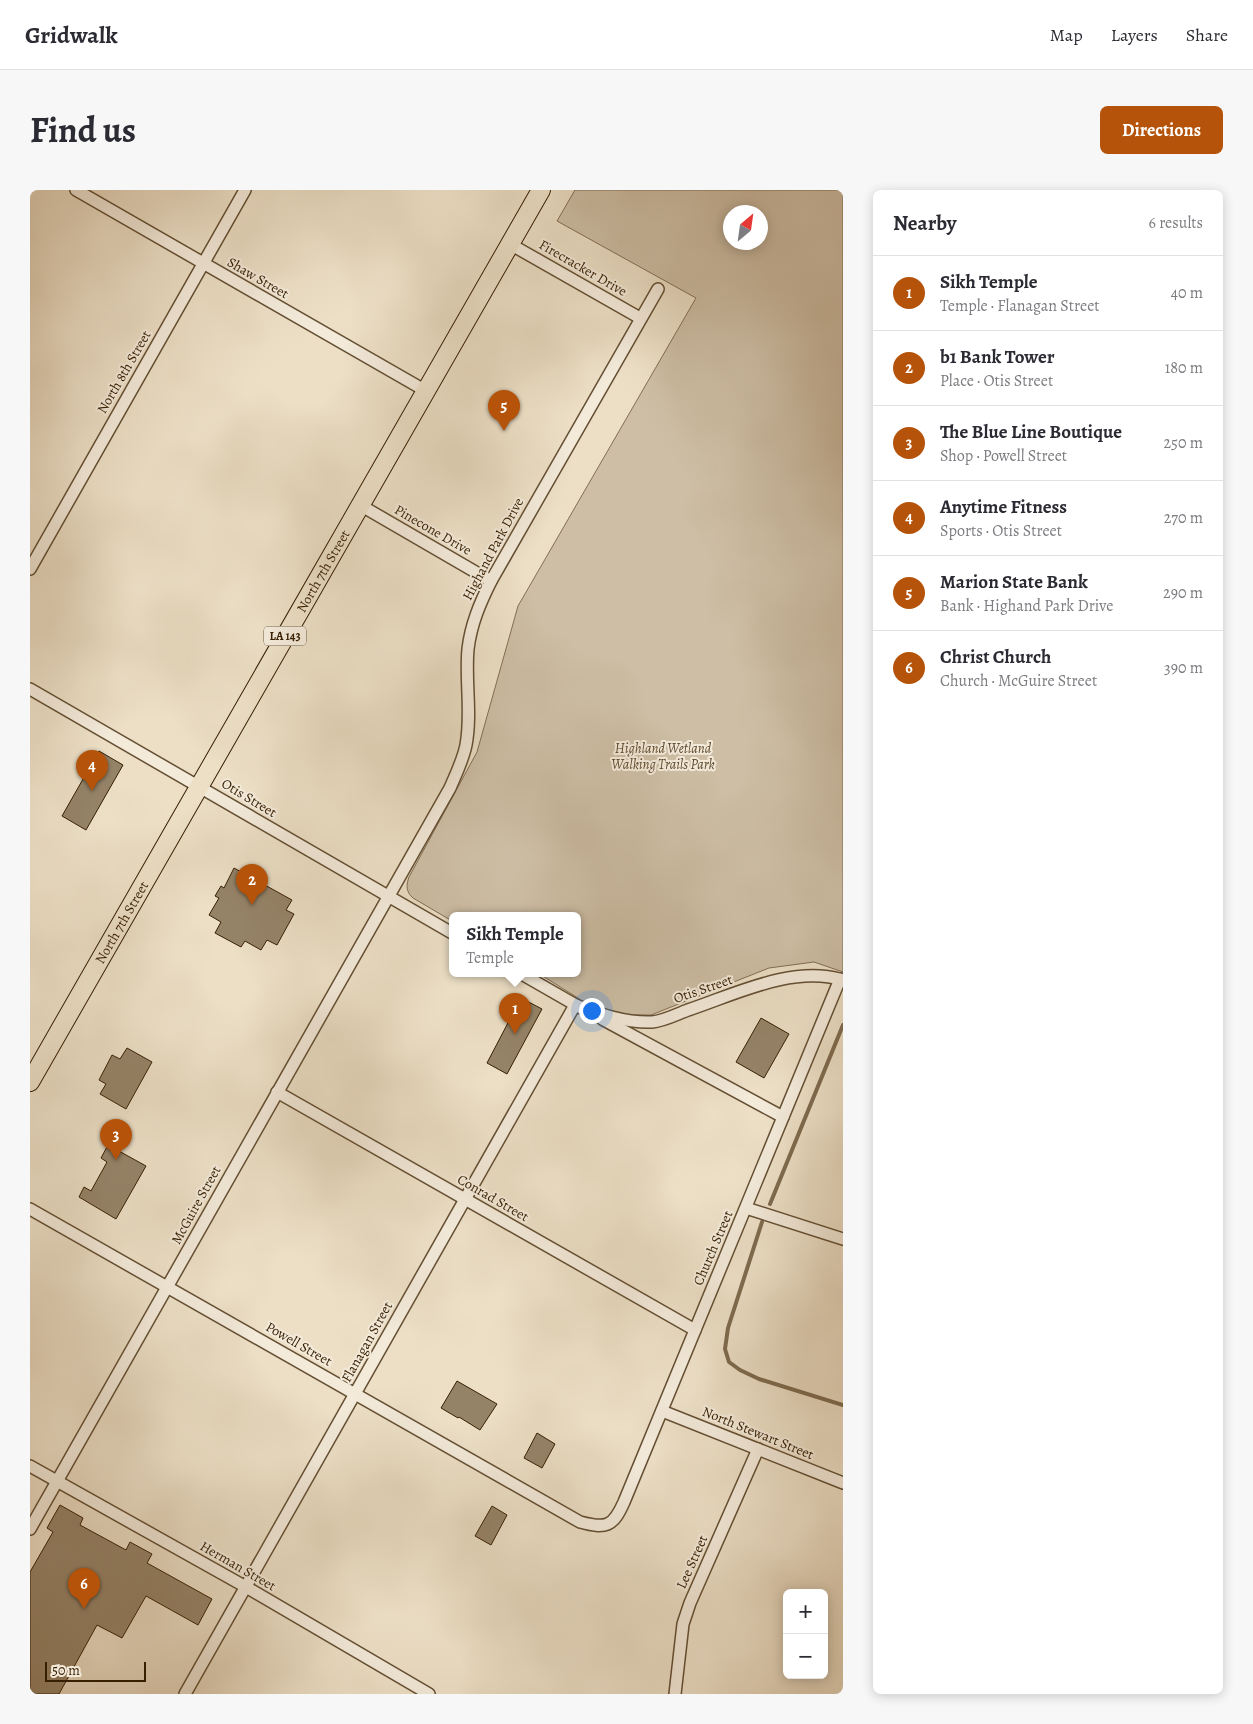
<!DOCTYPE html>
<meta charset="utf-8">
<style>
:root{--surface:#fff;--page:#f7f7f7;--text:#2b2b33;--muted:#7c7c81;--line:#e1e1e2;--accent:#b45309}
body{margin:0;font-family:Alegreya,serif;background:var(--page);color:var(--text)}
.controls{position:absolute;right:15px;bottom:15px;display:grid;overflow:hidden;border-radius:8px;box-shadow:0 2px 12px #0003}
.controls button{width:45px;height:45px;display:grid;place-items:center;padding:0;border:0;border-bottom:1px solid var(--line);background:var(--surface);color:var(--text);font:25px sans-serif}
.compass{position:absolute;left:693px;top:15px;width:45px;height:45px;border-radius:50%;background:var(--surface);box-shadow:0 2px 12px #0003;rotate:29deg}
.scale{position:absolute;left:15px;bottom:12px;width:101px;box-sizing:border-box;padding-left:5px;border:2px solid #371f02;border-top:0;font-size:14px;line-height:18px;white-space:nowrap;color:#371f02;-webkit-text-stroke:4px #f3eada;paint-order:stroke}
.you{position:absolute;left:561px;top:820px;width:18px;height:18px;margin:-12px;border:4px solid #fff;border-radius:50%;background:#1a73e8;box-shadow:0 0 0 8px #1a73e833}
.badge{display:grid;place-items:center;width:32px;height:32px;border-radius:50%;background:var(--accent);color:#fff;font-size:16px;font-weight:700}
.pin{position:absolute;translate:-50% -41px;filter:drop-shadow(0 1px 2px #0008)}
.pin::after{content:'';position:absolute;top:26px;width:18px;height:15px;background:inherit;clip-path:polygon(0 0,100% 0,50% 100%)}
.popup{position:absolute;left:419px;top:722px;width:132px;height:65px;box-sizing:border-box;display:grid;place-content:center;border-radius:8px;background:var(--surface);filter:drop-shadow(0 1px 4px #0005);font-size:16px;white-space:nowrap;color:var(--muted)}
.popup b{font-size:19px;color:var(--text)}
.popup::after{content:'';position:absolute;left:50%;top:100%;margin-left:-10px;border:10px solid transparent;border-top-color:var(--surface)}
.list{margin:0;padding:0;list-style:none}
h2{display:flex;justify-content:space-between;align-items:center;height:65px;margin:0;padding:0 20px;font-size:21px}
h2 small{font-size:16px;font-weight:400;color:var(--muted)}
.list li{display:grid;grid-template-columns:32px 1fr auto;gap:15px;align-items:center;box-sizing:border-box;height:75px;padding:0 20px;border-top:1px solid var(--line)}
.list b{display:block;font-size:19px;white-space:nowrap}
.list p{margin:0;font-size:16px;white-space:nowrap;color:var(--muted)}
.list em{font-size:16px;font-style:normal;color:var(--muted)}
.map{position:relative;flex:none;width:813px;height:1504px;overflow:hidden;border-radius:8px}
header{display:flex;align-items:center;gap:30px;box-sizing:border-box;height:70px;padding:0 25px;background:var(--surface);border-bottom:1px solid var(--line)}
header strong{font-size:24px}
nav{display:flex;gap:28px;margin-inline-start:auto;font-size:18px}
.intro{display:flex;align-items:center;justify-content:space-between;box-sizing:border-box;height:120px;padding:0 30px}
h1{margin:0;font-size:35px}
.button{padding:12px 22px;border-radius:8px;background:var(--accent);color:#fff;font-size:18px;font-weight:700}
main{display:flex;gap:30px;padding:0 30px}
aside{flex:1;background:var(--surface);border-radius:8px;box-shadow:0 2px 12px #0003}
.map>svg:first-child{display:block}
.green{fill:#cdbea5;stroke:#826e54;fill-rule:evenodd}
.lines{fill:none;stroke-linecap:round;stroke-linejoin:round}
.stream{stroke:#7e6b4f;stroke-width:4}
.building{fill:#958368;stroke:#371f02}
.minor-casing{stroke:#644f33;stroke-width:14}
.primary-casing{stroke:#371f02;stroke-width:20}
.minor{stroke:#f3eada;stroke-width:11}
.primary{stroke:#ecdfc6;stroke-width:18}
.labels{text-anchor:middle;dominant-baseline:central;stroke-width:4;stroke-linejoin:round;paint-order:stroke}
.shield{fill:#f3eada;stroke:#6f5c43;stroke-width:1}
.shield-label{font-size:12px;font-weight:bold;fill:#371f02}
.street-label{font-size:14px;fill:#371f02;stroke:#f3eada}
.park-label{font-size:14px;font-style:italic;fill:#5c472b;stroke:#f3eada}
</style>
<header>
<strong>Gridwalk</strong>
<nav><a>Map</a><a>Layers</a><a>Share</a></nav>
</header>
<div class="intro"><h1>Find us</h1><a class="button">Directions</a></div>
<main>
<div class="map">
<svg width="813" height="1504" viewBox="0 0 813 1504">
<rect width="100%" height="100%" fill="#ecdfc6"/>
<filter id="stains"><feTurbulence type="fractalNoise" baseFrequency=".004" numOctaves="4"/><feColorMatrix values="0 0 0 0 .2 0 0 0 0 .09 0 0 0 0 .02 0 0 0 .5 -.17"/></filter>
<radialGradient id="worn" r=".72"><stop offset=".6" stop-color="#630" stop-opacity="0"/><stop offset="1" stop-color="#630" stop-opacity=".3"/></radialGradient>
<path class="green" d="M545 0H813V782L784 772 739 778 621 825H599L577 822 556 813 508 783H548V725H422V731L383 708C376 702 376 695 379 687L447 562 488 416 666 108 527 31ZM700 22H730V52H700Z"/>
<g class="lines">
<g class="stream">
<polyline points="740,1014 813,835"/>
<polyline points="732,1032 698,1138 695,1159 699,1172 710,1180 729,1189 813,1215"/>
</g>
</g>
<g class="building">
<polygon points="69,561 93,575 56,640 32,626"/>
<polygon points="204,678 262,710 256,720 264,724 247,755 237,750 231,760 215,751 211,757 185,743 191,732 179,725 189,708 185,706 191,696 194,698"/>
<polygon points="491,808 512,819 477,884 457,873"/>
<polygon points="731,828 759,844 734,888 706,872"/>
<polygon points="97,858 122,872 96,919 70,904 76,894 69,890 82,865 90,869"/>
<polygon points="78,955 116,976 86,1029 49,1007 54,997 61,1001 77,972 71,968"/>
<polygon points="427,1191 467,1214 450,1240 429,1227 428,1228 411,1218"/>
<polygon points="507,1243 525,1254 512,1278 494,1268"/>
<polygon points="30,1315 53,1328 50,1335 96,1360 100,1352 122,1364 117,1373 182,1409 168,1435 116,1406 92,1448 67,1435 29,1504 0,1504 0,1382 23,1342 17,1338"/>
<polygon points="462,1316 477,1325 461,1355 445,1346"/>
</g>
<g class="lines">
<g class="minor-casing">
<g id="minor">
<polyline points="46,0 396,201"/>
<polyline points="480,54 610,128"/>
<polyline points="330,315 461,391"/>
<polyline points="0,379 215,0"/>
<polyline points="0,499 422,743"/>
<polyline points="490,783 551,818"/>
<polyline points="572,829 753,927"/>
<polyline points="247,902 665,1140"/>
<polyline points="716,1018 813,1049"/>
<path d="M0 1019 550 1332C576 1339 583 1337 594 1312L810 789"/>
<polyline points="632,1221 813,1293"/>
<polyline points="0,1276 216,1397 399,1504"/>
<path d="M0 1339 420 598C426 584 433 570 436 555 442 523 435 491 438 459 441 434 450 413 461 391L628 99"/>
<path d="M155 1504 545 815C570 824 595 833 622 832 634 831 647 824 658 820 706 804 762 775 813 790"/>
<polyline points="645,1504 653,1434 660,1413 728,1259"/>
</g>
</g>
<g class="primary-casing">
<g id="primary">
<path id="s1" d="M0 892 511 0"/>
</g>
</g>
<use href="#minor" class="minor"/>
<use href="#primary" class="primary"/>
</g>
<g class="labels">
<rect class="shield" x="234" y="436.5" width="42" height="19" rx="4"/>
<g class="shield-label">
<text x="255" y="446">LA 143</text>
</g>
<g class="street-label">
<text transform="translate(553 78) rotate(30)">Firecracker Drive</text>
<text transform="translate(228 88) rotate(30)">Shaw Street</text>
<text transform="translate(94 182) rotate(-60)">North 8th Street</text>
<text transform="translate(403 340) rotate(30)">Pinecone Drive</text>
<text transform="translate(463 359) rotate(-62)">Highand Park Drive</text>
<text stroke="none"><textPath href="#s1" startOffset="589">North 7th Street</textPath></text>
<text transform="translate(219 608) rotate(31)">Otis Street</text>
<text stroke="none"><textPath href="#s1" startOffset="184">North 7th Street</textPath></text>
<text transform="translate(673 799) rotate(-19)">Otis Street</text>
<text transform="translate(463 1008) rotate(30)">Conrad Street</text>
<text transform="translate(166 1015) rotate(-61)">McGuire Street</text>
<text transform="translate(683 1058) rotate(-67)">Church Street</text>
<text transform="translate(337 1152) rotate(-61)">Flanagan Street</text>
<text transform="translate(269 1154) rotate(30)">Powell Street</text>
<text transform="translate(728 1243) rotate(22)">North Stewart Street</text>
<text transform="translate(662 1372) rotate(-66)">Lee Street</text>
<text transform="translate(208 1376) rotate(30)">Herman Street</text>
</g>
<g class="park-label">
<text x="633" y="558">Highland Wetland<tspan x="633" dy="16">Walking Trails Park</tspan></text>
</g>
</g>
<rect width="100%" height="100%" filter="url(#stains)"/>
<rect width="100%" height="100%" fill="url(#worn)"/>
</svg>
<div class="controls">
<button>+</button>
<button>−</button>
</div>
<svg class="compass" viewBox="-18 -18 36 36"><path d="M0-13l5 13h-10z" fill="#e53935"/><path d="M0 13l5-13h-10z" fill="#7c7c81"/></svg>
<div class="scale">50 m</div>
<div class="you"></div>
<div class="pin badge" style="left:485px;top:844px">1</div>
<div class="popup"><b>Sikh Temple</b>Temple</div>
<div class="pin badge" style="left:222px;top:715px">2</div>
<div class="pin badge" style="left:86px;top:970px">3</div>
<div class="pin badge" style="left:62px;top:601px">4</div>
<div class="pin badge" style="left:474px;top:241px">5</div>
<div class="pin badge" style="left:54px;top:1419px">6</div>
</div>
<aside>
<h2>Nearby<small>6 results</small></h2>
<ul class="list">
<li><span class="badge">1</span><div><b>Sikh Temple</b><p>Temple · Flanagan Street</p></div><em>40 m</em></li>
<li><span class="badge">2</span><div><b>b1 Bank Tower</b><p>Place · Otis Street</p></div><em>180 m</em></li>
<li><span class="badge">3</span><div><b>The Blue Line Boutique</b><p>Shop · Powell Street</p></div><em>250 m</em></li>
<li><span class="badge">4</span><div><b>Anytime Fitness</b><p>Sports · Otis Street</p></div><em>270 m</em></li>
<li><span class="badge">5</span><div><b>Marion State Bank</b><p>Bank · Highand Park Drive</p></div><em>290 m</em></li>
<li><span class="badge">6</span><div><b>Christ Church</b><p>Church · McGuire Street</p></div><em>390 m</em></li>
</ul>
</aside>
</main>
